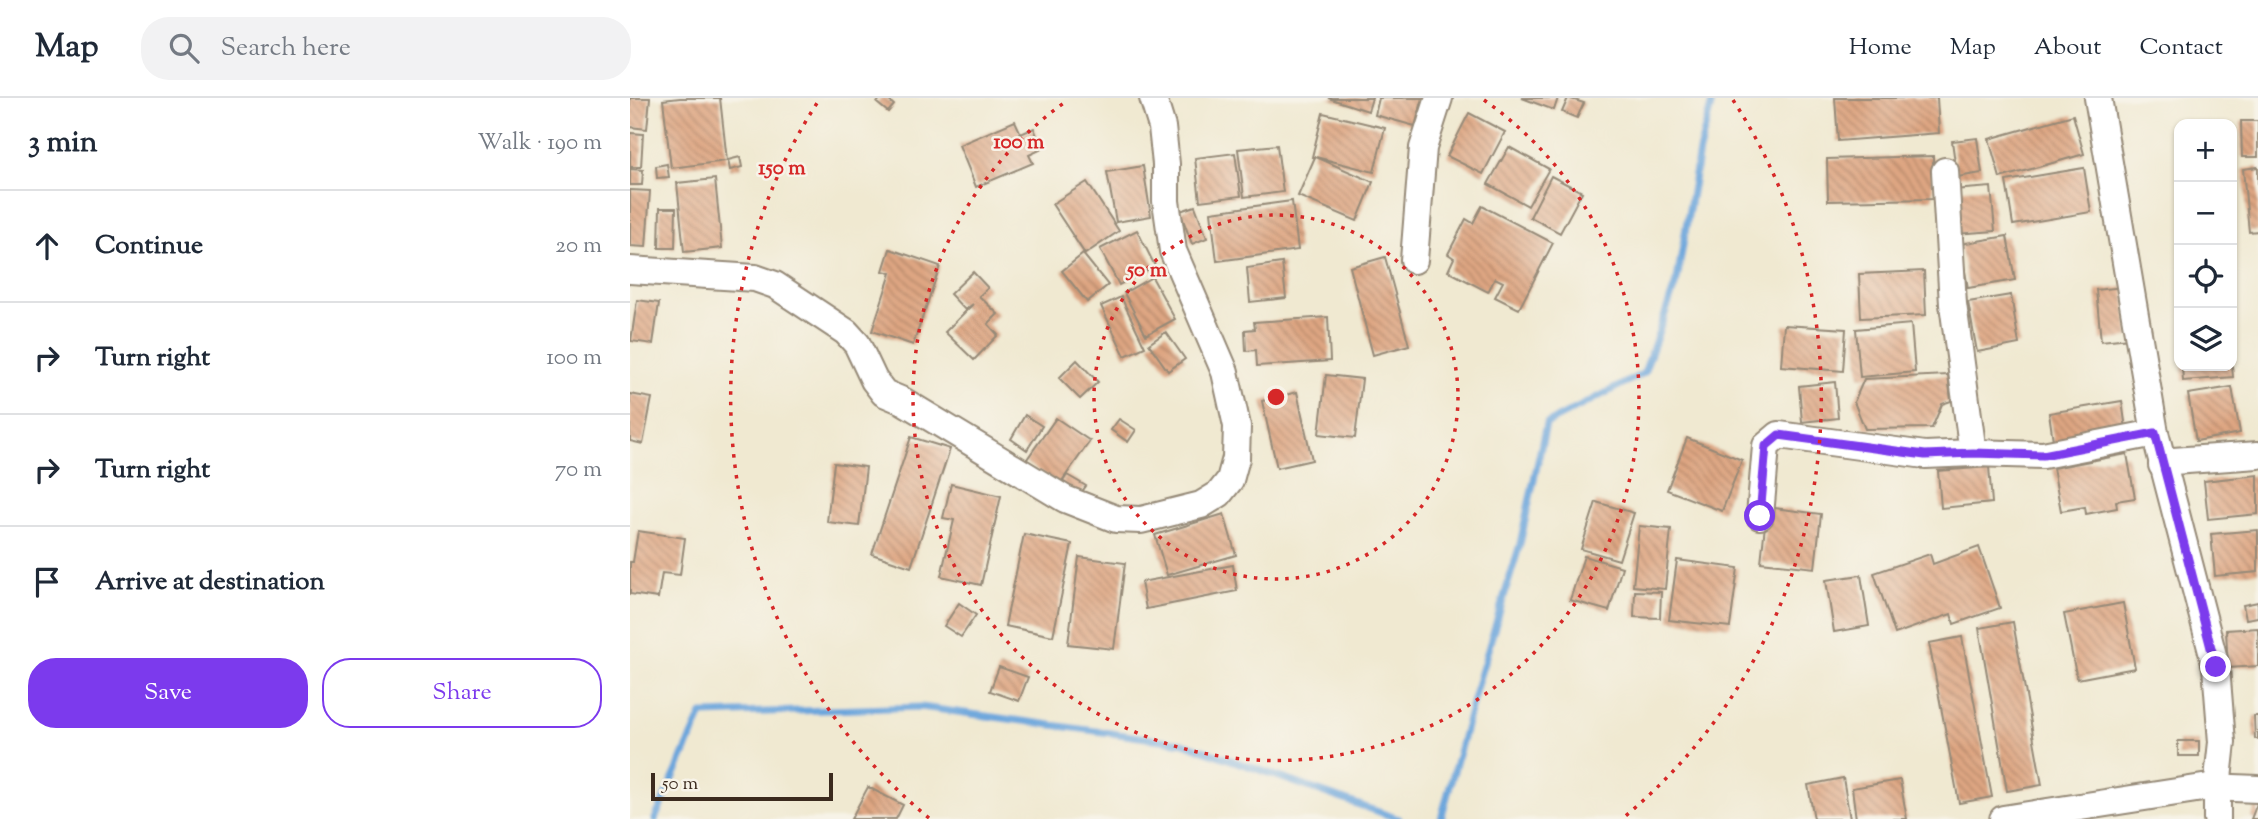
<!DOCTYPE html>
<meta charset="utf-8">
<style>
:root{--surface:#fff;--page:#f2f2f3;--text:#1f2937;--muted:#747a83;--line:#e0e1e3;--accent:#7c3aed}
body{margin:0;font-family:"Sorts Mill Goudy",serif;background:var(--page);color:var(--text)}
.controls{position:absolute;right:21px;top:21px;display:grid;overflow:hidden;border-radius:14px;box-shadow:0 2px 5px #0004}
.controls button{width:63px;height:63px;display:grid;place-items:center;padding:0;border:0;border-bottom:2px solid var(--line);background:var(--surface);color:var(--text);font:35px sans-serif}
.scale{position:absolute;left:21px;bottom:18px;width:182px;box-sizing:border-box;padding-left:7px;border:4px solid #3b2a1e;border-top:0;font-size:19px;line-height:24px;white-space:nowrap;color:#3b2a1e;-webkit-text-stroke:5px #f7f3e8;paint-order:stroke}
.stop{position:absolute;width:21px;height:21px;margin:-16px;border:5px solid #7c3aed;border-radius:50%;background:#fff}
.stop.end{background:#7c3aed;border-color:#fff;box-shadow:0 2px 7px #0008}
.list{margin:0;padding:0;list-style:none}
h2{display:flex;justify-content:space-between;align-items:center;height:91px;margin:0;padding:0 28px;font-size:30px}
h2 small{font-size:23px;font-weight:400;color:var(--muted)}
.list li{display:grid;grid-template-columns:46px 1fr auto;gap:21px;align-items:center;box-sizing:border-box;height:112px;padding:0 28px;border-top:2px solid var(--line)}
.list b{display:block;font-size:26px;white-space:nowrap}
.list em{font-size:23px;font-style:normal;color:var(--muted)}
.actions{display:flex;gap:14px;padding:21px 28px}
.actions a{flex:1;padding:16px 0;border:2px solid var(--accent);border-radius:28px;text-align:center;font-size:24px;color:var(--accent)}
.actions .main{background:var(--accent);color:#fff}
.icon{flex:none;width:38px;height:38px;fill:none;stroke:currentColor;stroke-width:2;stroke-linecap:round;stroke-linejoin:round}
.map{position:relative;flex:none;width:1628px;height:721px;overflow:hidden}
header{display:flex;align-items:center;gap:42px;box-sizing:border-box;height:98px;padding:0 35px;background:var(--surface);border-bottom:2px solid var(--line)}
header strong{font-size:33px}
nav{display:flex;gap:38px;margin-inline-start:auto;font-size:24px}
.search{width:490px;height:63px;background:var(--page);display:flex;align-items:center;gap:18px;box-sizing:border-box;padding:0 24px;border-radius:28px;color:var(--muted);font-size:26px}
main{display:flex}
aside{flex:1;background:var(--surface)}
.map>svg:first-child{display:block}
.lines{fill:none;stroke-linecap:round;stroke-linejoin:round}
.stream{stroke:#6ca6dc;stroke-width:7}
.building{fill:url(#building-back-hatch)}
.minor-casing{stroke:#968a78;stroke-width:30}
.minor{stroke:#fff;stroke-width:26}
.route{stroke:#7c3aed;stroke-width:9}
.ring{fill:none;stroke:#d62828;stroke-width:3.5;stroke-dasharray:3.5 7}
.centre{fill:#d62828;stroke:#f7f3e8;stroke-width:3.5}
.ring-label{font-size:21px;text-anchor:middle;font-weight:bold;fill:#d62828;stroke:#f7f3e8;stroke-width:5;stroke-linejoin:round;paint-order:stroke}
</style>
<header>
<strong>Map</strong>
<div class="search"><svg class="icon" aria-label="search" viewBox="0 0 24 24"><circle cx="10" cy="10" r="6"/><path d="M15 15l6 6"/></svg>Search here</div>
<nav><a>Home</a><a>Map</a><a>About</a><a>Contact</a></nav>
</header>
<main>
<aside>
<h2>3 min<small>Walk · 190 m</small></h2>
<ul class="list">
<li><svg class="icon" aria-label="ahead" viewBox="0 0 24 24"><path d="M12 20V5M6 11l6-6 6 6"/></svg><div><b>Continue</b></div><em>20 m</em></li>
<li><svg class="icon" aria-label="right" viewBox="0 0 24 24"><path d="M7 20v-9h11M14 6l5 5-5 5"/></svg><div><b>Turn right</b></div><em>100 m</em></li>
<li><svg class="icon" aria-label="right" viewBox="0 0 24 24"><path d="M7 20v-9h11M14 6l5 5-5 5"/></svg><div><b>Turn right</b></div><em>70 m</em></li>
<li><svg class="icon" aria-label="arrive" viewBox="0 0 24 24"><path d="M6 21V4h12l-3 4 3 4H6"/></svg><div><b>Arrive at destination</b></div></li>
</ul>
<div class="actions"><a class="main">Save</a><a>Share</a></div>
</aside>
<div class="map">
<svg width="1628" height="721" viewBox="0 0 1628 721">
<defs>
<pattern id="building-back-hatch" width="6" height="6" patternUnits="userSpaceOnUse" patternTransform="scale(1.75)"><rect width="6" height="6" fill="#dea682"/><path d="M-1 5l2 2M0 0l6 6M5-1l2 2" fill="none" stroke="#b5876a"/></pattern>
</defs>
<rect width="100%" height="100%" fill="#f7f3e8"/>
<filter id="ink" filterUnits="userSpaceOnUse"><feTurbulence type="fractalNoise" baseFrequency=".0143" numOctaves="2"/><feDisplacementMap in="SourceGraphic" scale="14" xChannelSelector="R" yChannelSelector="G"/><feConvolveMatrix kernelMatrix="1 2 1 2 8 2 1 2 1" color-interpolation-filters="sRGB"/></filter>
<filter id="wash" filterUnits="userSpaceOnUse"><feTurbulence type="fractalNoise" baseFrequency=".00686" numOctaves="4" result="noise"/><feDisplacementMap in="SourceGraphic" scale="28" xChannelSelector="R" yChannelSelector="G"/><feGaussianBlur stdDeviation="1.57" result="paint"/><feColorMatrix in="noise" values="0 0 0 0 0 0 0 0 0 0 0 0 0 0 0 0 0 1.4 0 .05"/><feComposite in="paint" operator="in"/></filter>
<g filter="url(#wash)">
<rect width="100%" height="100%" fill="#f0e9d1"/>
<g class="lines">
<g class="stream">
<polyline points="25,721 72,616 291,609 553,645 769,721"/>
<polyline points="811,721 846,591 890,446 916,326 1014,275 1047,182 1069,53 1083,0"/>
</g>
</g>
<g id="blocks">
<g class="building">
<polygon points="0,0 20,0 17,31 0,29"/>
<polygon points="50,0 90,0 97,63 41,70 33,2"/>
<polygon points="251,0 256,0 264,7 258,14 247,5"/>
<polygon points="698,0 742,0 738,13"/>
<polygon points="749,0 793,0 785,28 745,17"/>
<polygon points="892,0 928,0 924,12"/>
<polygon points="938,0 954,5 947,20 932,14"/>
<polygon points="1205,0 1307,0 1309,35 1208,43"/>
<polygon points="693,15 755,30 744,74 686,59 743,84 727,123 668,98 685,59 682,59"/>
<polygon points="839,15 875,34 853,76 817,58"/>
<polygon points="1443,17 1454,56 1370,80 1359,41"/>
<polygon points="385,23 391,36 404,30 412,51 399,57 403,65 346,89 329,47"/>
<polygon points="1611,23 1628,23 1628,59 1612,59"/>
<polygon points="0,35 13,36 11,69 0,69"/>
<polygon points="1347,40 1352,75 1327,79 1322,43"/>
<polygon points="647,47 653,94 614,99 608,51"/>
<polygon points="879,49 919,71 898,108 858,86"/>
<polygon points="605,55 611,98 570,103 565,60"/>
<polygon points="1303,58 1303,101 1198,103 1197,61"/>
<polygon points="110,59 112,69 100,72 98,62"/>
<polygon points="37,66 39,79 27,80 26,68"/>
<polygon points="513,68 521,118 486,124 477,74"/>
<polygon points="1628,69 1628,133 1619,134 1613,71"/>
<polygon points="1454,70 1461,114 1383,127 1376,83"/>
<polygon points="0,71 13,72 12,87 0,87"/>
<polygon points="921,78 952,94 930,135 900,119"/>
<polygon points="85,81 92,150 54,154 47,85"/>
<polygon points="457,84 489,133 455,156 422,106"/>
<polygon points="1361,89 1365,133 1325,136 1323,92"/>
<polygon points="0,92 20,93 16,149 0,148"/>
<polygon points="662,103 668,152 587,163 581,114"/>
<polygon points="565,108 577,140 562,146 550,113"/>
<polygon points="852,108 923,145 889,211 865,199 873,184 865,180 858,194 818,173 824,160 818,156 836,121 843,125"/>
<polygon points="30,110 46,110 45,150 29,150"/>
<polygon points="507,132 525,168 489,187 470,151"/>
<polygon points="1377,138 1385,182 1338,190 1330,146"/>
<polygon points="260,151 310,168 283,247 242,233 261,175 253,173"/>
<polygon points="453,156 478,187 457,204 432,173"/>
<polygon points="755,159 779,247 743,257 720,169"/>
<polygon points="652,165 656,200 620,204 617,170"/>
<polygon points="1294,173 1296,217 1231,220 1229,176"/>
<polygon points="343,174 358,190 349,198 368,216 358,226 368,237 344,262 315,234 343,206 335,212 320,196"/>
<polygon points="522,179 545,221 516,237 494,195"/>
<polygon points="1494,189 1499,240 1471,243 1466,192"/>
<polygon points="1381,197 1389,246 1347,254 1338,204"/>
<polygon points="491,199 515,249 495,258 471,208"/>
<polygon points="7,202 29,205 23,246 1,243"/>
<polygon points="698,219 700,263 627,268 626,252 616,253 615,232 625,231 624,224"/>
<polygon points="1281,226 1285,274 1230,279 1226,231"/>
<polygon points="1154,227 1216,231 1213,273 1151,268"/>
<polygon points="536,234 555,261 538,273 519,246"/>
<polygon points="447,262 468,284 450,301 429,280"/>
<polygon points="1552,268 1602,268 1603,279 1553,283"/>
<polygon points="696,277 732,281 725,340 689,336"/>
<polygon points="1318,277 1321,303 1312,306 1302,330 1235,331 1224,304 1234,281"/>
<polygon points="1205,284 1208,320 1172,324 1169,288"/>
<polygon points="1602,289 1610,335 1566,343 1558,296"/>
<polygon points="667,294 682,362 647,370 632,303"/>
<polygon points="0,296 22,300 13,346 0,343"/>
<polygon points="1492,303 1497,338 1424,349 1419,315"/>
<polygon points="395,317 412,328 397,352 381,341"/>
<polygon points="426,320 460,343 429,387 395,364"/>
<polygon points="489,321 506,332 498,344 481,332"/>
<polygon points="281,339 320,351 281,469 242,456"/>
<polygon points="1057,340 1112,362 1092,413 1037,392"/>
<polygon points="1497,356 1505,400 1486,403 1487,410 1456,416 1455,409 1431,413 1423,370"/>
<polygon points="204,365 236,369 229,428 197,424"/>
<polygon points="1359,369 1362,405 1311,410 1308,373"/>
<polygon points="437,377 456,388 448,399 430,388"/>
<polygon points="1628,377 1628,416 1578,421 1574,383"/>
<polygon points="321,386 371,398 351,487 311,478 324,422 313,420"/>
<polygon points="966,404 1004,415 989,462 951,451"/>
<polygon points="1137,409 1191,416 1185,470 1131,464"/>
<polygon points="594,416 606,457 537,477 525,437"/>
<polygon points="1009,428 1041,431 1035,491 1003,488"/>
<polygon points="1628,432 1628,474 1585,478 1581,436"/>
<polygon points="8,433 55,440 50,477 32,475 28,500 0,496 0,464 3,464"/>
<polygon points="394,436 442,446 423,538 375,528"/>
<polygon points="1349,449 1370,510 1324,526 1321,516 1265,536 1244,475 1300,456 1303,466"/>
<polygon points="954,458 992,469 979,513 940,502"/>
<polygon points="449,459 495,465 484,551 438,546"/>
<polygon points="1047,462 1108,470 1100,529 1039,522"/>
<polygon points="603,467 607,493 516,511 511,484"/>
<polygon points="1231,477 1239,528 1204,534 1196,482"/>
<polygon points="1005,493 1031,494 1030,520 1004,519"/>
<polygon points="1628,504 1628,519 1616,521 1613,507"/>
<polygon points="329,505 346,517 331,539 314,528"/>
<polygon points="1493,505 1505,570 1447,581 1434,516"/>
<polygon points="1383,524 1412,687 1377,693 1349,530"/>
<polygon points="1628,530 1628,568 1598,570 1596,532"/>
<polygon points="1332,539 1362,699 1329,705 1299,545"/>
<polygon points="369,569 398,579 389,603 360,593"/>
<polygon points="1624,618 1628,618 1628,641 1625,641"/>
<rect x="1548" y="643" width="21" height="15"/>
<polygon points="1213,680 1220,721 1184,721 1178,687"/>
<polygon points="1270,682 1277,721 1226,721 1222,690"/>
<polygon points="238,689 273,707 266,721 221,721"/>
<polygon points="1628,703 1628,721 1621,721"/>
</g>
</g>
</g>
<g filter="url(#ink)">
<use href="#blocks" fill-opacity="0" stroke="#968a78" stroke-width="2"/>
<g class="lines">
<g class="minor-casing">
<g id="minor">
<polyline points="1468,0 1525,335 1586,569 1592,644 1587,690 1587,721"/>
<polyline points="1315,73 1323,206 1343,355"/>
<polyline points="784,162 793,50 809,0"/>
<polyline points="0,172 125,180 145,187 216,234 227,246 244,282 254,295 273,303 435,401 486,421 511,422 571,407 589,396 600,382 606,360 607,328 595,274 543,153 536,103 536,66 532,29 523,0"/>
<polyline points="1532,367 1543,363 1628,357"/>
<polyline points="1130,418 1136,348 1149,337 1295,357 1343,355 1413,357 1525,335"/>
<polyline points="1373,721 1579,689 1628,691"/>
</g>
</g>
<use href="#minor" class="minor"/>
</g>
</g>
<g class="lines" filter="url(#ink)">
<polyline class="route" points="1130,418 1136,348 1149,337 1295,357 1343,355 1413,357 1525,335 1586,569"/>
</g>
<g class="ring">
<circle cx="646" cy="299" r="182"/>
<path d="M854 2A363 363 0 1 1 438 2"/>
<path d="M299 720A545 545 0 0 1 189 2M1103 2A545 545 0 0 1 993 720"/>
</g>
<circle cx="646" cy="299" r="10" class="centre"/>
<g class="ring-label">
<text x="389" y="50">100 m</text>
<text x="152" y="76">150 m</text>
<text x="517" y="178">50 m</text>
</g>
</svg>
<div class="controls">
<button>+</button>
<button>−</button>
<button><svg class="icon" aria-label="locate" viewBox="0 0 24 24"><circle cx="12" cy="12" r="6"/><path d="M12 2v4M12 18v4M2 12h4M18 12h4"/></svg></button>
<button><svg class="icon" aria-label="layers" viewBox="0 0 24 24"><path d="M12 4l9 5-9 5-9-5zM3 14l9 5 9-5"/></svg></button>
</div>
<div class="scale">50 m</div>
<div class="stop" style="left:1130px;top:418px"></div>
<div class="stop end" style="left:1586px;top:569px"></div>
</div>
</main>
